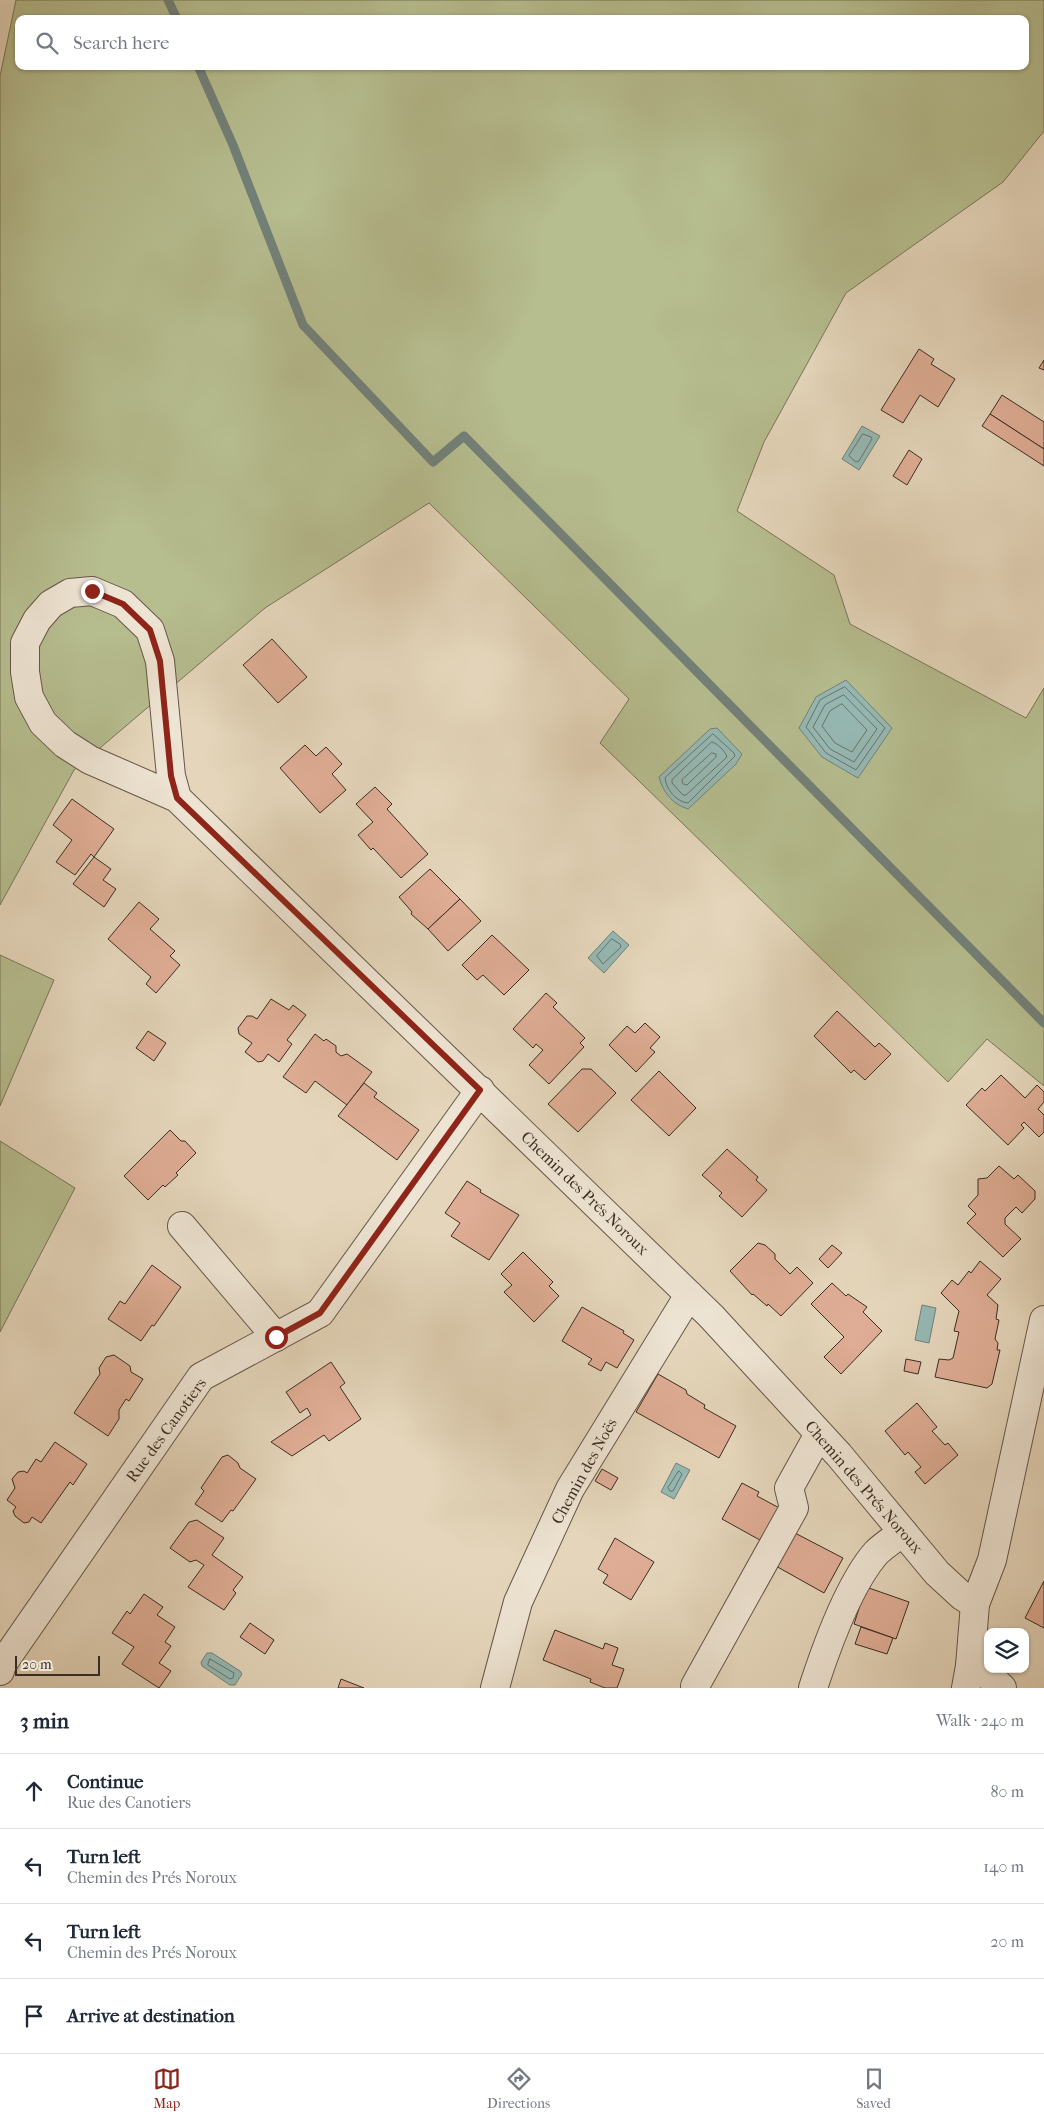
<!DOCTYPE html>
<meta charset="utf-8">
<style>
:root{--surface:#fff;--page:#f6f6f7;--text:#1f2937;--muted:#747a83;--line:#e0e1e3;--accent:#8f2418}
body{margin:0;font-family:"IM FELL French Canon",serif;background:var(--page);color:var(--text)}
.controls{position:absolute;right:15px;bottom:15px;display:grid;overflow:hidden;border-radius:10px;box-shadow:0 1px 4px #0004}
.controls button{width:45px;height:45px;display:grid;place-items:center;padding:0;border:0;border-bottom:1px solid var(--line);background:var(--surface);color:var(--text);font:25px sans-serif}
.scale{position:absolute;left:15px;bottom:12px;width:85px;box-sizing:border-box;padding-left:5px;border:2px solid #3b2d23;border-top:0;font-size:14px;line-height:18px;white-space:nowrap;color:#3b2d23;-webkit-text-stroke:4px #eee4d3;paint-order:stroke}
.stop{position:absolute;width:15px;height:15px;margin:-11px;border:4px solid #8f2418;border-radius:50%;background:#fff}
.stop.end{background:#8f2418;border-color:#fff;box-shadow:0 1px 5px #0008}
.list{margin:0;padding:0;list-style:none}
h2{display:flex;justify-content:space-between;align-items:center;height:65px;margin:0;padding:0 20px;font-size:21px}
h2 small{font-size:16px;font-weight:400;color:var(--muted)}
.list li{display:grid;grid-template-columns:32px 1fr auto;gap:15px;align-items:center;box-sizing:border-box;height:75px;padding:0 20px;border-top:1px solid var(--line)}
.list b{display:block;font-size:19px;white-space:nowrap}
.list p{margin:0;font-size:16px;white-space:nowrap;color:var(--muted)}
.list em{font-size:16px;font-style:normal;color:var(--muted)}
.icon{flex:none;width:28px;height:28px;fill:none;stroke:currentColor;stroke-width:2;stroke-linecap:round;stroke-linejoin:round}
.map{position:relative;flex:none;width:1044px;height:1688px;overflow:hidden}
.search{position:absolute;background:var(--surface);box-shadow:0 1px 4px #0004;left:15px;right:15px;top:15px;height:55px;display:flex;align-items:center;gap:12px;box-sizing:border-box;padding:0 18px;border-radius:10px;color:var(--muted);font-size:19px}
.sheet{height:365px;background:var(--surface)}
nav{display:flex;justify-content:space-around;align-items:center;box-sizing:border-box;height:70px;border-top:1px solid var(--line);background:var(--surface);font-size:14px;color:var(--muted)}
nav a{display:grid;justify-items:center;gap:2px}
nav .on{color:var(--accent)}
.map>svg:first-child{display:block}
.green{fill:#b6bd8f;stroke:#787559;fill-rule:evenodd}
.water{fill:#96b9b4;stroke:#72817a}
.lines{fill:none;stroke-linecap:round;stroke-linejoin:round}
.shore{stroke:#68736c;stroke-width:1}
.stream{stroke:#72817a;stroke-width:9}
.building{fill:#dfad95;stroke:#3b2d23}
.minor-casing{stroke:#665749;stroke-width:30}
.minor{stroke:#eee4d3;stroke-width:28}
.route{stroke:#8f2418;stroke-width:6}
.labels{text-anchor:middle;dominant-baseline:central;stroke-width:5;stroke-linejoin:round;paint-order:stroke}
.street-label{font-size:16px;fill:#3b2d23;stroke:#eee4d3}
</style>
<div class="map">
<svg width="1044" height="1688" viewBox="0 0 1044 1688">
<rect width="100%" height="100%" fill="#e5d6bb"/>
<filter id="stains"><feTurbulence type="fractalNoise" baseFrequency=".004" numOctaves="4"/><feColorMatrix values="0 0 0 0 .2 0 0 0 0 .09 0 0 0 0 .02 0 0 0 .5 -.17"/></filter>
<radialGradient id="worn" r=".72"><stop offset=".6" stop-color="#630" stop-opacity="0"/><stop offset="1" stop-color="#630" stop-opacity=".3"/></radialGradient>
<g class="green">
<path d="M16 0H1044V131L1003 182 846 293 764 442 737 511 834 575 850 624 1026 718 1044 688V1086L987 1039 948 1082 600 743 629 699 429 503 265 608 74 770 0 905V76ZM19 19H1025V66H19Z"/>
<polygon points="0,955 54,980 0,1106"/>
<polygon points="0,1141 75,1188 0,1332"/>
</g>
<g class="water">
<polygon points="862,426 880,436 859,470 842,459"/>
<polygon points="846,680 892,728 858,778 822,757 799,728 816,697"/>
<path d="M717 728 742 754 736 764 688 809C672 804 663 792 659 777L710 729Z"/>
<polygon points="613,931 629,945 604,973 588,958"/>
<polygon points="922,1305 936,1308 929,1343 915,1340"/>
<polygon points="676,1463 690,1470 674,1499 661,1492"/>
<polygon points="207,1653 212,1653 240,1671 242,1674 235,1685 230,1685 202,1666 201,1662"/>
</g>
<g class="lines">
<g class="shore">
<polygon points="863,434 871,437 872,439 859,461 856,462 849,456"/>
<polygon points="845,687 885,728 856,770 826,753 806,727 820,700"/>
<polygon points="844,695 877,729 854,762 830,749 813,727 825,705"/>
<polygon points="842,704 867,730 852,752 835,743 822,726 830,711"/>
<path d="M713 734 734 753 735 756 688 803C676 802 666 789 665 778Z"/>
<path d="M712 742C717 743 726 752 727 757L686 795H683L672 783V780Z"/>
<polygon points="712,753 716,754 716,757 687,785 683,784 682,780"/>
<polygon points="612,939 620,944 621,947 603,964 597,956"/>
<polygon points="679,1471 682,1474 673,1491 670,1491 668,1488"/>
<polygon points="210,1659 234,1673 233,1678 230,1679 208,1665"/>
</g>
<g class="stream">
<polyline points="168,0 177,19"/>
<polyline points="198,66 233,145 303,325 433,462 464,436 1044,1023"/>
</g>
</g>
<g class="building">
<polygon points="919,349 934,359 931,364 955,379 938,407 920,395 903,423 881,410"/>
<polygon points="1044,360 1044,370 1039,368"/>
<polygon points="1002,395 1044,422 1044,449 990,414"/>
<polygon points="990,414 1044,449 1044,466 982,426"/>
<polygon points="909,450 922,459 907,485 893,476"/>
<polygon points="272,639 307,677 278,703 243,665"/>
<polygon points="305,745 316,756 326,747 342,764 332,774 346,790 320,813 280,768"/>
<polygon points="375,787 392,804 387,809 428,854 401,878 373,848 371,850 358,835 373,822 356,804"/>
<polygon points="72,799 114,829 94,857 91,854 75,875 56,862 72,840 53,825"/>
<polygon points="94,857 111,869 103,880 116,889 104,907 73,884"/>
<polygon points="430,869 460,899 428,929 411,914 412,912 399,897"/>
<polygon points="460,899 481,921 448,951 428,929"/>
<polygon points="139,902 159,919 150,929 175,951 170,956 180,965 156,993 146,984 151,977 108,939"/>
<polygon points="492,935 529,970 504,995 483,975 477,980 462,965"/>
<polygon points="546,993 557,1003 553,1007 585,1038 580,1043 584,1047 549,1084 529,1065 543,1050 536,1044 533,1048 513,1029"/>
<polygon points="271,999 289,1010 293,1005 306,1015 287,1040 292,1044 279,1062 268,1054 263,1061 258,1062 245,1052 252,1043 239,1034 238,1028 247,1016 252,1016 257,1019"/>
<polygon points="837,1011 875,1047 879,1043 891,1054 865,1080 854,1070 851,1073 814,1036"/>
<polygon points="645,1023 660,1037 650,1048 655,1052 636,1072 609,1045 627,1026 635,1033"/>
<polygon points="148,1031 166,1043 154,1061 136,1048"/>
<polygon points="315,1034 324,1041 326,1039 336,1046 336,1052 341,1056 347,1054 372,1072 347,1105 315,1081 306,1093 283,1077"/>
<polygon points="582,1069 591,1069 616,1093 578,1132 548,1104"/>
<polygon points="659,1071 696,1108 669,1136 631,1100"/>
<polygon points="1001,1075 1025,1098 1037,1085 1044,1092 1044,1102 1038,1109 1044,1115 1044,1132 1039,1137 1024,1122 1021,1125 1024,1128 1008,1145 966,1105 982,1088 985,1091"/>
<polygon points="364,1083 377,1093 374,1097 419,1130 397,1160 338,1116"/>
<polygon points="170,1130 181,1141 185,1141 196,1153 176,1173 178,1175 165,1187 163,1185 148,1200 124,1176"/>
<polygon points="727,1149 758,1177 756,1180 767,1190 742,1217 719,1196 722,1193 702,1175"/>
<polygon points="999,1166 1014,1179 1018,1175 1035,1191 1035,1199 1022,1213 1016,1207 1005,1218 1005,1224 1021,1239 1003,1257 967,1223 976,1214 968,1206 978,1195 978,1179 987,1178"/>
<polygon points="467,1181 481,1190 480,1192 519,1215 489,1260 451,1236 460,1223 445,1213"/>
<polygon points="758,1243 765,1245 775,1254 775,1259 790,1274 797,1267 813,1283 781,1316 768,1304 767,1306 753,1294 752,1295 730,1271"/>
<polygon points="832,1245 842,1253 828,1268 819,1259"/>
<polygon points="523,1252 553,1282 549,1286 559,1296 534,1322 504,1292 512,1285 501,1274"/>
<polygon points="980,1261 1001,1279 987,1295 998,1305 996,1319 999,1320 995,1339 998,1343 997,1350 1000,1350 992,1384 987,1388 935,1377 939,1359 949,1360 953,1358 959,1332 954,1331 959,1311 941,1293 952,1280 958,1285 969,1271 971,1273"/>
<polygon points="152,1265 181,1287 154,1326 152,1325 141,1341 108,1319 120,1301 125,1304"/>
<polygon points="832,1283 846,1296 848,1294 867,1307 863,1312 882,1331 841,1374 824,1357 844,1337 811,1304"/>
<polygon points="582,1307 624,1331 623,1333 634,1340 617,1368 606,1362 601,1371 588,1364 592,1359 562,1341"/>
<polygon points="114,1355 130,1366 131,1372 143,1379 129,1401 126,1399 119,1410 119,1419 108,1436 74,1413 100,1374 99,1368 106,1357"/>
<polygon points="906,1359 921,1362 918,1374 904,1371"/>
<polygon points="331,1362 345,1383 340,1387 361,1419 329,1441 324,1435 292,1456 271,1442 311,1415 307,1408 300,1413 286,1392"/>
<polygon points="658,1374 686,1390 687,1394 705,1405 704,1408 736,1426 719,1458 636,1412"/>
<polygon points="917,1403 937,1427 932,1431 945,1445 948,1443 958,1455 925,1484 915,1472 921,1467 908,1452 905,1455 885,1431"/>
<polygon points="55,1442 87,1464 73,1485 70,1482 41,1523 32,1517 29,1522 24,1523 15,1516 13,1511 16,1507 7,1500 15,1488 12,1479 18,1472 24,1471 27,1473 36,1459 41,1462"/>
<polygon points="228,1455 238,1463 240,1468 256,1479 233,1511 231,1510 222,1522 195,1504 204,1491 201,1488 222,1457"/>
<polygon points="602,1469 618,1478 611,1490 595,1481"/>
<polygon points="742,1483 759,1492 757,1496 785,1511 767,1544 722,1519"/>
<polygon points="197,1520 224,1538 212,1555 243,1577 233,1590 236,1593 224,1610 188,1587 204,1565 196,1560 190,1562 170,1548 189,1522"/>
<polygon points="793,1532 843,1558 824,1593 774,1565"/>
<polygon points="615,1538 654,1562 631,1600 603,1583 608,1575 598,1569"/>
<polygon points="1044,1581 1044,1628 1025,1618"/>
<polygon points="866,1587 909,1602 896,1639 854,1624"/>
<polygon points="144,1594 163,1607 157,1615 175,1627 165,1642 171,1646 159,1663 171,1671 159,1688 122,1664 134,1647 112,1633 127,1611 130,1614"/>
<polygon points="250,1623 274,1640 265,1654 240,1637"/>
<polygon points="861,1627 893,1638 887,1654 855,1644"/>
<polygon points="555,1630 603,1649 605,1643 618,1648 612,1665 624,1669 617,1688 605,1688 590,1682 591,1679 543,1660"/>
<polygon points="341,1679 364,1688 338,1688"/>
</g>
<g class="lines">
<g class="minor-casing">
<g id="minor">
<polyline points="177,798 171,776 160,661 150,630 123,604 92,591 70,593 51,604 37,620 25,643 25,672 29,697 43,723 65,744 90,760 177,798 711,1316 839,1455 937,1573 962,1596 975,1604"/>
<polyline points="182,1226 276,1337"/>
<polyline points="970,1666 987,1674 1002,1688"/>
<polyline points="0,1671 1,1666 201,1377 320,1313 480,1090"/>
<polyline points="695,1686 794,1508 789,1488 819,1434"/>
<polyline points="495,1688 518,1602 570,1489 689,1295"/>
<path d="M813 1688C826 1648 849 1584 876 1553 884 1545 894 1539 903 1532"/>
<polyline points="966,1688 970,1666 975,1604 992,1560 1044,1320"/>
</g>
</g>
<use href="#minor" class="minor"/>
</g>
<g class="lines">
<polyline class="route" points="92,591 123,604 150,630 160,661 171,776 177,798 480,1090 320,1313 276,1337"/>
</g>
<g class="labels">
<g class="street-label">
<text transform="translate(585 1193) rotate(44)">Chemin des Prés Noroux</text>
<text transform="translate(166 1430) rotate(-54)">Rue des Canotiers</text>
<text transform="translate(584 1471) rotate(-61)">Chemin des Noës</text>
<text transform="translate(864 1487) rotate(49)">Chemin des Prés Noroux</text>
</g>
</g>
<rect width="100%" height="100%" filter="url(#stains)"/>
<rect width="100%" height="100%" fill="url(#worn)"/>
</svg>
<div class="controls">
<button><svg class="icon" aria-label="layers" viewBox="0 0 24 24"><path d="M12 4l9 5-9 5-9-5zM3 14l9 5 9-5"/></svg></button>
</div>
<div class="scale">20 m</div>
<div class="stop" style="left:276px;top:1337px"></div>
<div class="stop end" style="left:92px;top:591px"></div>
<div class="search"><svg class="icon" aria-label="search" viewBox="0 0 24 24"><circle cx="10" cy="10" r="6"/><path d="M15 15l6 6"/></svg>Search here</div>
</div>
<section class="sheet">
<h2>3 min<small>Walk · 240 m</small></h2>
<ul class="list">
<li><svg class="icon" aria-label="ahead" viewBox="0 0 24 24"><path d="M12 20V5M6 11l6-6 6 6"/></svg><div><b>Continue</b><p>Rue des Canotiers</p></div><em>80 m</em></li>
<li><svg class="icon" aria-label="left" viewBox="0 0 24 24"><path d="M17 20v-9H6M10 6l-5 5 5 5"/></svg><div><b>Turn left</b><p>Chemin des Prés Noroux</p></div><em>140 m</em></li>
<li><svg class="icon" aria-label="left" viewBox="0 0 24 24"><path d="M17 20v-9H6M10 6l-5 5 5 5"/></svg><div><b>Turn left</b><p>Chemin des Prés Noroux</p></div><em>20 m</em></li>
<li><svg class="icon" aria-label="arrive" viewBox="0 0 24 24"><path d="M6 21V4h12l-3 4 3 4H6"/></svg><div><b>Arrive at destination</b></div></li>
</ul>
</section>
<nav>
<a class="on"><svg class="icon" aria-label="map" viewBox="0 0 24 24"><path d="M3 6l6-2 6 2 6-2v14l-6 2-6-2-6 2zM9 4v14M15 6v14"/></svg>Map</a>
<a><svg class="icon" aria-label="directions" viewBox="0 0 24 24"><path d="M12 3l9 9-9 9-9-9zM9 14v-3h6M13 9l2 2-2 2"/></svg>Directions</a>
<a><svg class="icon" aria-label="saved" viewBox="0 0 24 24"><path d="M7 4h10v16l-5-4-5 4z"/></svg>Saved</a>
</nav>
